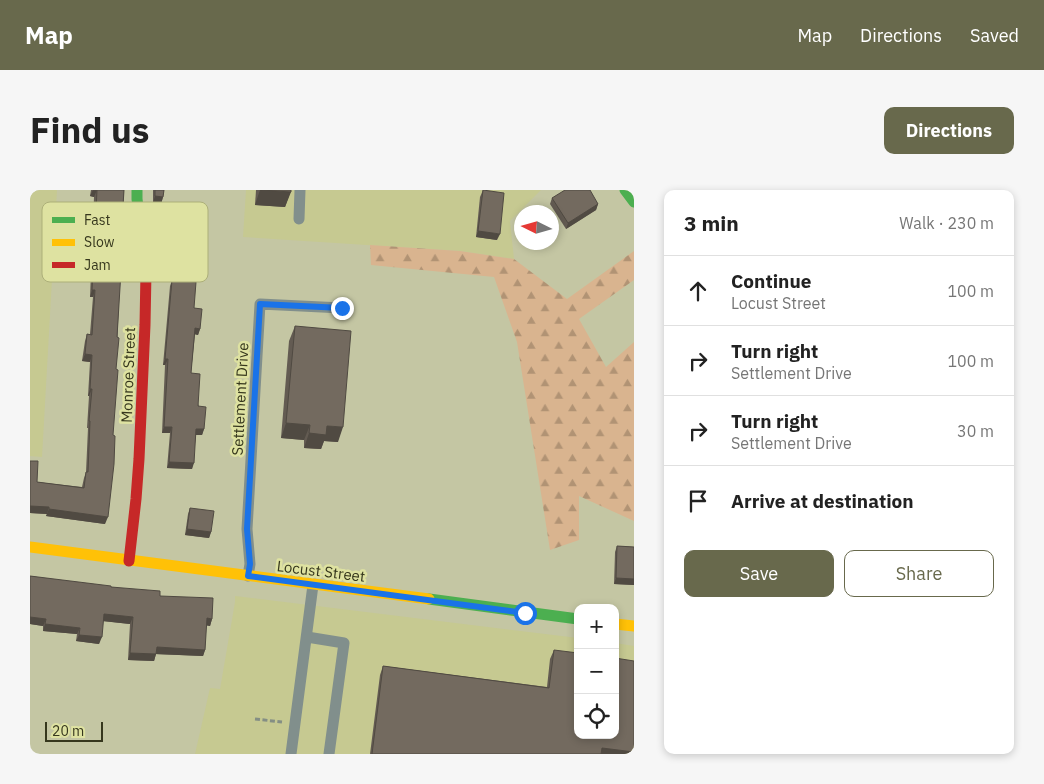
<!DOCTYPE html>
<meta charset="utf-8">
<style>
:root{--surface:#fff;--page:#f6f6f6;--text:#222;--muted:#767676;--line:#e0e0e0;--accent:#68694c}
body{margin:0;font-family:"IBM Plex Sans",sans-serif;background:var(--page);color:var(--text)}
.controls{position:absolute;right:15px;bottom:15px;display:grid;overflow:hidden;border-radius:10px;box-shadow:0 2px 8px #0003}
.controls button{width:45px;height:45px;display:grid;place-items:center;padding:0;border:0;border-bottom:1px solid var(--line);background:var(--surface);color:var(--text);font:25px sans-serif}
.compass{position:absolute;left:484px;top:15px;width:45px;height:45px;border-radius:50%;background:var(--surface);box-shadow:0 2px 8px #0003;rotate:275deg}
.scale{position:absolute;left:15px;bottom:12px;width:58px;box-sizing:border-box;padding-left:5px;border:2px solid #36371d;border-top:0;font-size:14px;line-height:18px;white-space:nowrap;color:#36371d;-webkit-text-stroke:4px #dee2a1;paint-order:stroke}
.stop{position:absolute;width:15px;height:15px;margin:-11px;border:4px solid #1a73e8;border-radius:50%;background:#fff}
.stop.end{background:#1a73e8;border-color:#fff;box-shadow:0 1px 5px #0008}
.list{margin:0;padding:0;list-style:none}
h2{display:flex;justify-content:space-between;align-items:center;height:65px;margin:0;padding:0 20px;font-size:21px}
h2 small{font-size:16px;font-weight:400;color:var(--muted)}
.list li{display:grid;grid-template-columns:32px 1fr auto;gap:15px;align-items:center;box-sizing:border-box;height:70px;padding:0 20px;border-top:1px solid var(--line)}
.list b{display:block;font-size:19px;white-space:nowrap}
.list p{margin:0;font-size:16px;white-space:nowrap;color:var(--muted)}
.list em{font-size:16px;font-style:normal;color:var(--muted)}
.actions{display:flex;gap:10px;padding:15px 20px}
.actions a{flex:1;padding:11px 0;border:1px solid var(--accent);border-radius:10px;text-align:center;font-size:18px;color:var(--accent)}
.actions .main{background:var(--accent);color:#fff}
.icon{flex:none;width:28px;height:28px;fill:none;stroke:currentColor;stroke-width:2;stroke-linecap:round;stroke-linejoin:round}
.map{position:relative;flex:none;width:604px;height:564px;overflow:hidden;border-radius:10px}
header{display:flex;align-items:center;gap:30px;box-sizing:border-box;height:70px;padding:0 25px;background:var(--accent);color:#fff}
header strong{font-size:24px}
nav{display:flex;gap:28px;margin-inline-start:auto;font-size:18px}
.intro{display:flex;align-items:center;justify-content:space-between;box-sizing:border-box;height:120px;padding:0 30px}
h1{margin:0;font-size:35px}
.button{padding:12px 22px;border-radius:10px;background:var(--accent);color:#fff;font-size:18px;font-weight:700}
main{display:flex;gap:30px;padding:0 30px}
aside{flex:1;background:var(--surface);border-radius:10px;box-shadow:0 2px 8px #0003}
.map>svg:first-child{display:block}
.built{fill:#c6c991}
.forest{fill:url(#forest-firs)}
.lines{fill:none;stroke-linecap:round;stroke-linejoin:round}
.path{stroke:#848e84;stroke-width:3;stroke-dasharray:5 2.5;stroke-linecap:butt}
.lane{stroke:#818f8c;stroke-width:11}
.fast{stroke:#4caf50;stroke-width:11}
.slow{stroke:#ffc107;stroke-width:11}
.jam{stroke:#c62828;stroke-width:11}
.wall{fill:#635b52}
.shaded-wall{fill:#504a42}
.building{fill:#736a5f;stroke:#504a42}
.route{stroke:#1a73e8;stroke-width:6}
.labels{text-anchor:middle;dominant-baseline:central;stroke-width:5;stroke-linejoin:round;paint-order:stroke}
.street-label{font-size:15px;fill:#36371d;stroke:#dee2a1}
.key{fill:#dee2a1;stroke:#acaf79;stroke-width:1}
.key-label{font-size:14px;fill:#36371d}
</style>
<header>
<strong>Map</strong>
<nav><a>Map</a><a>Directions</a><a>Saved</a></nav>
</header>
<div class="intro"><h1>Find us</h1><a class="button">Directions</a></div>
<main>
<div class="map">
<svg width="604" height="564" viewBox="0 0 604 564">
<defs>
<pattern id="forest-firs" width="22" height="20" patternUnits="userSpaceOnUse" patternTransform="scale(1.25)"><rect width="22" height="20" fill="#d9b48f"/><path d="M5 1l3.5 6h-7zM16 11l3.5 6h-7z" fill="#b19374"/></pattern>
</defs>
<rect width="100%" height="100%" fill="#c4c6a3"/>
<g class="built">
<polygon points="0,0 27,0 12,267 0,266"/>
<polygon points="216,0 511,0 480,31 484,69 430,61 213,47"/>
<polygon points="205,406 548,448 548,545 585,545 585,453 604,456 604,564 165,564 180,498 190,499 205,412"/>
</g>
<polygon class="forest" points="340,55 430,61 484,69 537,109 604,61 604,90 549,129 576,177 604,152 604,331 549,306 549,350 520,360 487,152 464,87 341,75"/>
<g class="lines">
<polyline class="path" points="225,529 252,532"/>
<g class="lane">
<polyline points="269,29 270,0"/>
<polyline points="218,386 220,374 217,339 230,114 312,118"/>
<polyline points="277,447 314,453 299,564"/>
<polyline points="261,564 283,395"/>
</g>
<g class="fast">
<polyline points="107,0 107,9 114,64"/>
<polyline points="595,0 604,12"/>
<polyline points="399,409 548,429"/>
</g>
<g class="slow">
<polyline points="0,357 399,409"/>
<polyline points="585,434 604,436"/>
</g>
<polyline class="jam" points="99,371 106,309 109,269 115,135 116,82 114,64"/>
</g>
<g class="wall">
<polygon points="61,0 94,0 86,179 75,334 16,326 17,324 0,323 0,271 7,292 52,297 54,288 56,282 58,238 57,238 59,206 58,206 60,172 52,171 55,151 57,144 60,144 63,107 60,107 64,7 60,6"/>
<polygon points="123,0 134,0 133,7 131,14 123,13"/>
<polygon points="226,0 261,0 255,17 225,15"/>
<polygon points="453,0 467,50 446,47 450,7"/>
<polygon points="522,8 568,14 566,20 536,39 520,14"/>
<polygon points="142,90 164,118 170,139 168,145 165,144 161,183 174,239 172,245 166,245 162,279 137,278 140,243 132,243 135,175 133,175 140,96"/>
<polygon points="265,136 308,252 294,251 291,259 274,258 274,250 251,248 259,151"/>
<polygon points="160,318 181,342 179,348 155,345 158,324"/>
<polygon points="587,356 604,357 604,395 584,394 585,362"/>
<polygon points="0,386 81,397 130,406 182,429 180,436 176,435 175,460 173,466 126,464 124,471 98,470 100,434 73,431 69,454 46,451 47,444 13,441 13,436 0,434"/>
<polygon points="524,460 604,564 340,564 350,485 353,476 517,497 520,469"/>
</g>
<g class="shaded-wall">
<polygon points="63,0 67,0 64,7 60,6"/>
<polygon points="230,0 261,2 255,17 225,15"/>
<polygon points="125,6 133,7 131,14 123,13"/>
<polygon points="568,14 566,20 536,39 538,33"/>
<polygon points="448,41 470,44 467,50 446,47"/>
<polygon points="62,100 65,100 63,107 60,107"/>
<polygon points="165,138 170,139 168,145 163,144"/>
<polygon points="55,164 62,165 60,172 52,171"/>
<polygon points="135,169 138,169 135,175 133,175"/>
<polygon points="60,199 62,199 59,206 58,206"/>
<polygon points="256,233 280,235 274,250 251,248"/>
<polygon points="297,236 313,237 308,252 294,251 291,259 274,258 279,243"/>
<polygon points="134,237 142,237 140,243 132,243"/>
<polygon points="166,239 174,239 172,245 164,245"/>
<polygon points="139,272 164,273 162,279 137,278"/>
<polygon points="0,316 19,317 17,324 0,323"/>
<polygon points="19,319 78,327 75,334 16,326"/>
<polygon points="157,339 181,342 179,348 155,345"/>
<polygon points="586,388 604,389 604,395 584,394"/>
<polygon points="74,424 103,427 100,434 72,431"/>
<polygon points="0,427 16,429 13,436 0,434"/>
<polygon points="177,428 182,429 180,436 174,435"/>
<polygon points="15,434 50,438 47,444 13,441"/>
<polygon points="49,445 72,447 69,454 46,451"/>
<polygon points="127,457 175,460 173,466 124,464"/>
<polygon points="100,463 126,464 124,471 98,470"/>
<polygon points="572,558 604,562 604,564 569,564"/>
</g>
<g class="building">
<polygon points="67,0 94,0 91,47 92,47 91,81 87,147 89,148 86,179 88,180 83,245 85,246 84,274 78,327 19,319 19,317 0,316 0,271 8,271 7,292 54,298 56,282 58,282 60,231 59,231 62,199 60,199 62,165 55,164 57,144 62,145 65,100 62,100"/>
<polygon points="125,0 134,0 133,7 125,6"/>
<polygon points="231,0 261,0 261,2"/>
<polygon points="453,0 474,3 470,44 448,41"/>
<polygon points="535,0 560,0 568,14 538,33 522,8"/>
<polygon points="142,90 166,92 164,118 172,119 170,139 165,138 161,183 170,184 168,216 176,217 174,239 166,239 164,273 139,272 142,237 134,237 138,169 135,169"/>
<polygon points="265,136 321,141 313,237 297,236 296,245 279,243 280,235 256,233"/>
<polygon points="160,318 184,321 181,342 157,339"/>
<polygon points="587,356 604,357 604,389 586,388"/>
<polygon points="0,386 81,396 81,397 130,401 130,406 183,408 182,429 177,428 175,460 127,457 126,464 100,463 103,427 74,424 72,447 49,445 50,438 15,434 16,429 0,427"/>
<polygon points="524,460 548,463 548,545 585,545 585,468 604,471 604,562 572,558 571,564 342,564 353,476 519,498"/>
</g>
<g class="lines">
<polyline class="route" points="312,118 230,114 217,339 220,374 218,386 495,423"/>
</g>
<g class="labels">
<g class="street-label">
<text transform="translate(98 185) rotate(-88)">Monroe Street</text>
<text transform="translate(210 209) rotate(-87)">Settlement Drive</text>
<text transform="translate(291 381) rotate(7)">Locust Street</text>
</g>
</g>
<rect x="12" y="12" width="166" height="80" rx="8" class="key"/>
<rect x="22" y="27" width="23" height="6" fill="#4caf50"/>
<rect x="22" y="49" width="23" height="7" fill="#ffc107"/>
<rect x="22" y="72" width="23" height="6" fill="#c62828"/>
<g class="key-label">
<text x="54" y="35">Fast</text>
<text x="54" y="57">Slow</text>
<text x="54" y="80">Jam</text>
</g>
</svg>
<div class="controls">
<button>+</button>
<button>−</button>
<button><svg class="icon" aria-label="locate" viewBox="0 0 24 24"><circle cx="12" cy="12" r="6"/><path d="M12 2v4M12 18v4M2 12h4M18 12h4"/></svg></button>
</div>
<svg class="compass" viewBox="-18 -18 36 36"><path d="M0-13l5 13h-10z" fill="#e53935"/><path d="M0 13l5-13h-10z" fill="#767676"/></svg>
<div class="scale">20 m</div>
<div class="stop" style="left:495px;top:423px"></div>
<div class="stop end" style="left:312px;top:118px"></div>
</div>
<aside>
<h2>3 min<small>Walk · 230 m</small></h2>
<ul class="list">
<li><svg class="icon" aria-label="ahead" viewBox="0 0 24 24"><path d="M12 20V5M6 11l6-6 6 6"/></svg><div><b>Continue</b><p>Locust Street</p></div><em>100 m</em></li>
<li><svg class="icon" aria-label="right" viewBox="0 0 24 24"><path d="M7 20v-9h11M14 6l5 5-5 5"/></svg><div><b>Turn right</b><p>Settlement Drive</p></div><em>100 m</em></li>
<li><svg class="icon" aria-label="right" viewBox="0 0 24 24"><path d="M7 20v-9h11M14 6l5 5-5 5"/></svg><div><b>Turn right</b><p>Settlement Drive</p></div><em>30 m</em></li>
<li><svg class="icon" aria-label="arrive" viewBox="0 0 24 24"><path d="M6 21V4h12l-3 4 3 4H6"/></svg><div><b>Arrive at destination</b></div></li>
</ul>
<div class="actions"><a class="main">Save</a><a>Share</a></div>
</aside>
</main>
